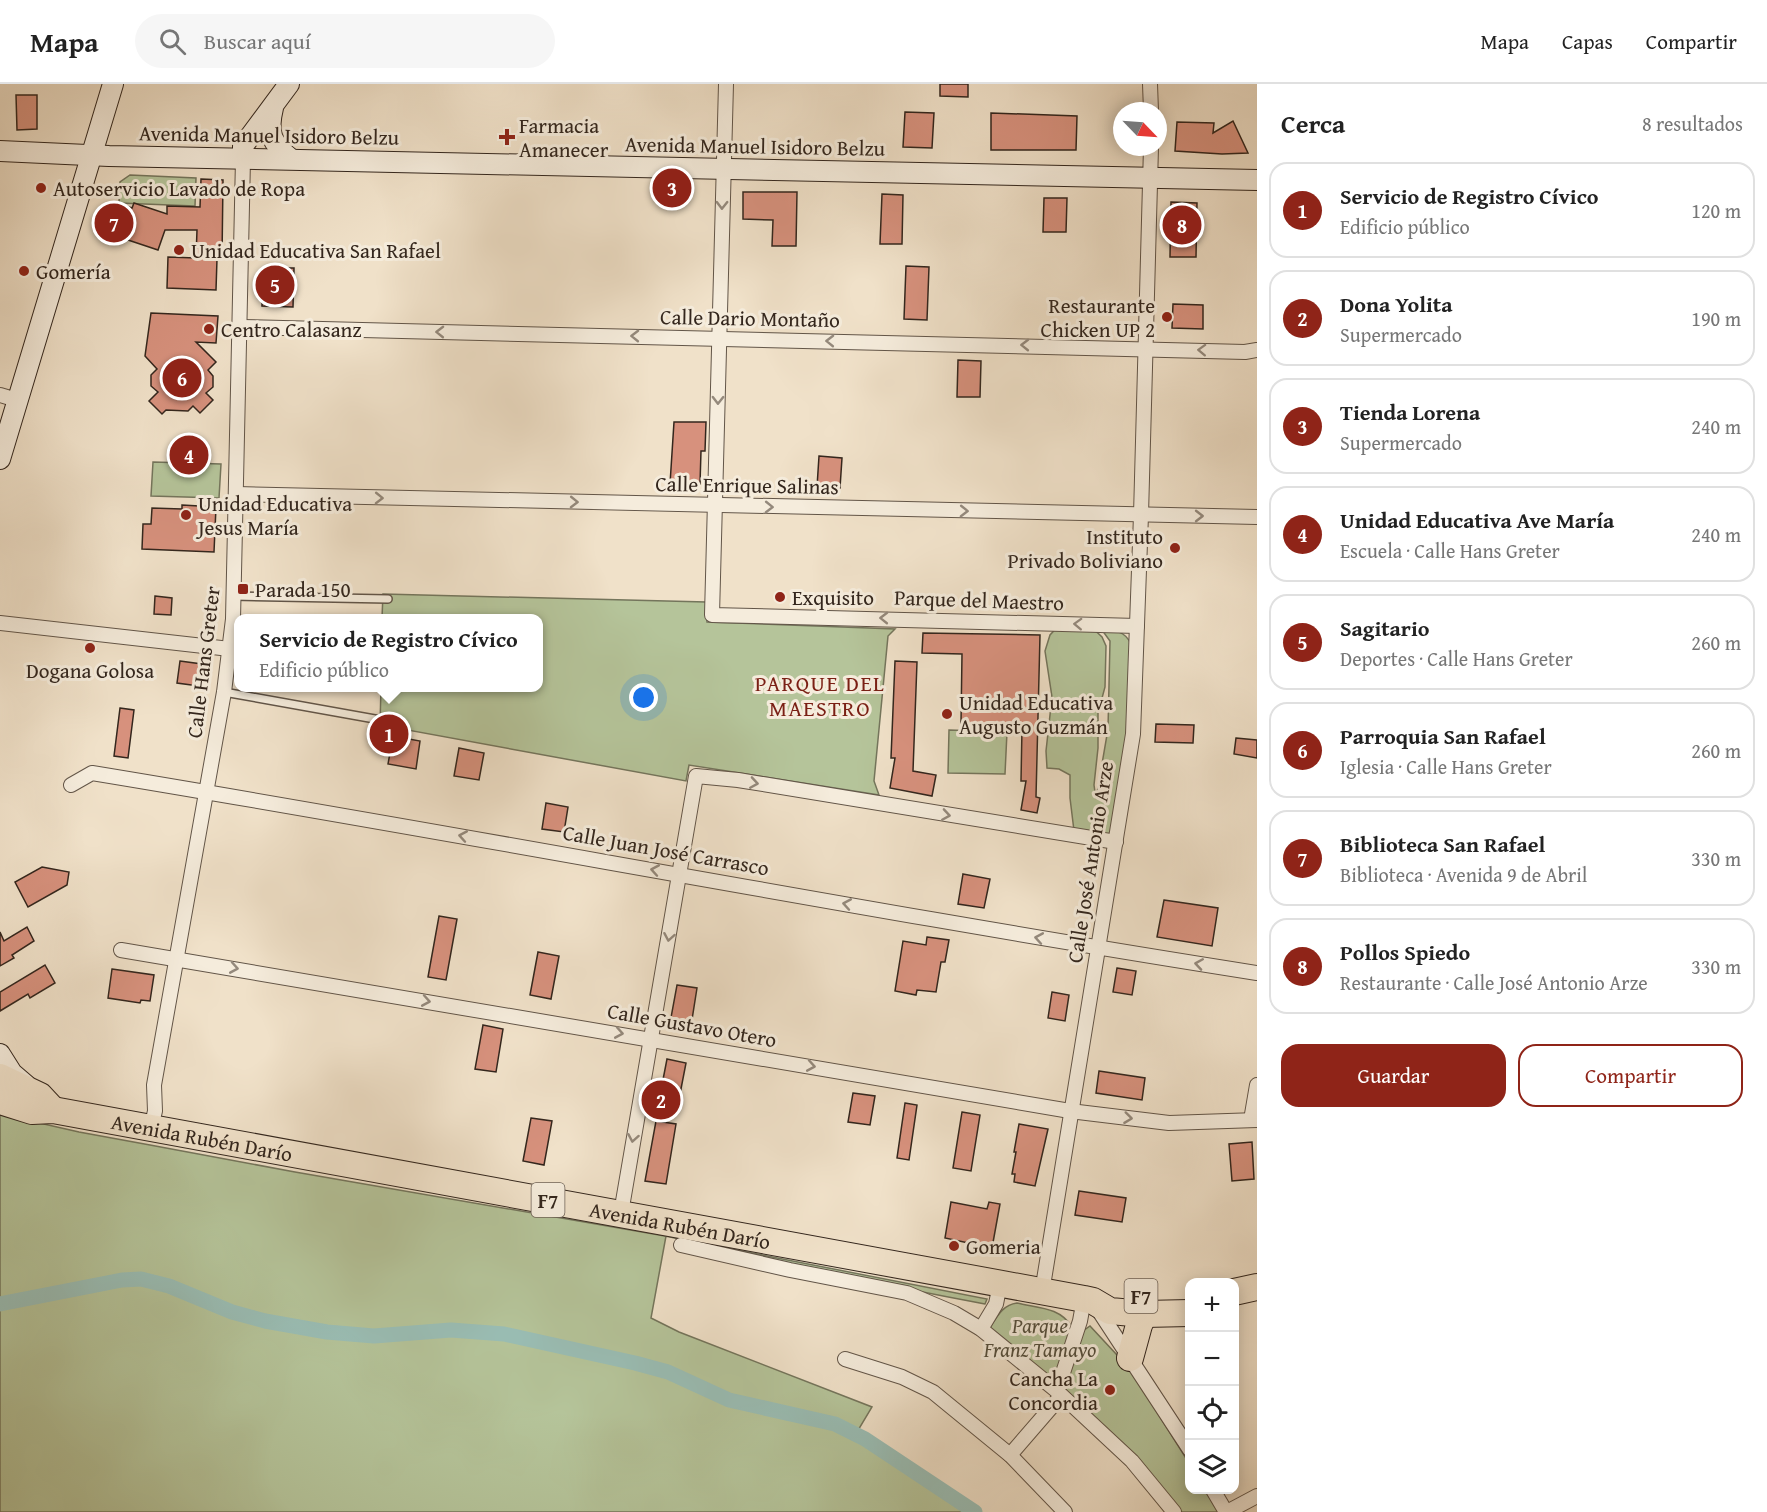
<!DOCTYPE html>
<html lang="es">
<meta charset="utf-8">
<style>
:root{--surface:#fff;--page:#f6f6f6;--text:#222;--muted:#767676;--line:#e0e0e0;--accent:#8f2418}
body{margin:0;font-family:"Gentium Book Plus",serif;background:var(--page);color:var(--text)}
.controls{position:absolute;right:18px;bottom:18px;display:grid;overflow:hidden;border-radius:12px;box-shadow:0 3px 15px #0003}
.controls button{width:54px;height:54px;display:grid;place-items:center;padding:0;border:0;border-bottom:2px solid var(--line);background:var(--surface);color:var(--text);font:30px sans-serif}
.compass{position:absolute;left:1113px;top:18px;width:54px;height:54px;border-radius:50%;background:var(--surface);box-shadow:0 3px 15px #0003;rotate:115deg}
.you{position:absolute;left:644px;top:614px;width:21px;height:21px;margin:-15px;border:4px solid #fff;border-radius:50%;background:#1a73e8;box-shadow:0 0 0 9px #1a73e833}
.badge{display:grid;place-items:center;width:39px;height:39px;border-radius:50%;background:var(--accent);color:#fff;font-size:20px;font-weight:700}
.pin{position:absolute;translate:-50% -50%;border:3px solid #fff;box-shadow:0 2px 6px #0006}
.popup{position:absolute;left:234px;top:530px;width:309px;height:78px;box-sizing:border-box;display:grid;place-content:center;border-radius:12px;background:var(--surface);filter:drop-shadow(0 2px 4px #0005);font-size:20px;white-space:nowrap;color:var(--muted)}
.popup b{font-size:22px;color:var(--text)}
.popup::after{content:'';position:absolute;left:50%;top:100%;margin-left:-12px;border:12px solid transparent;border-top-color:var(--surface)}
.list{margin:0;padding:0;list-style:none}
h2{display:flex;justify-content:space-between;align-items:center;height:78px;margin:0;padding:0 24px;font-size:26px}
h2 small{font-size:20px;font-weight:400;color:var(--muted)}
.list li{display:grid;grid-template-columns:39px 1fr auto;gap:18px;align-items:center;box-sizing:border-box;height:96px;margin:0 12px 12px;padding:0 12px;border:2px solid var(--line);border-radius:18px}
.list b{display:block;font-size:22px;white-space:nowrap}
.list p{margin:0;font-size:20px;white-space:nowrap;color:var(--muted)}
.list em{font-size:20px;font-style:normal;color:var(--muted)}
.actions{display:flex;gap:12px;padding:18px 24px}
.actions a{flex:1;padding:14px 0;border:2px solid var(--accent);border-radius:18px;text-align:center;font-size:21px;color:var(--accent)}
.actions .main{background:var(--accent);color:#fff}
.icon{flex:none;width:33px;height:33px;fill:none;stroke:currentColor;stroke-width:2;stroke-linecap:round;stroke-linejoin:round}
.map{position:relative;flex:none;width:1257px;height:1428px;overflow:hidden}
header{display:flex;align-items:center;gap:36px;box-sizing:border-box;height:84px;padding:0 30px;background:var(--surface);border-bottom:2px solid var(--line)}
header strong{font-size:28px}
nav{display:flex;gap:33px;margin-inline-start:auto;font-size:21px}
.search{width:420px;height:54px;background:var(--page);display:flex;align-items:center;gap:15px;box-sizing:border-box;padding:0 21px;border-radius:33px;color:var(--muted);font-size:22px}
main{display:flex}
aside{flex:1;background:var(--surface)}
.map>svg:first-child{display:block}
.green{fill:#b5c49a;stroke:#74755c;stroke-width:1.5}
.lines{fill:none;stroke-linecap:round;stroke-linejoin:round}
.canal{stroke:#9abeb5;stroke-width:15}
.building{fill:#d7917d;stroke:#33261d;stroke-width:1.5}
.lane-casing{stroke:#625548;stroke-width:10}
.street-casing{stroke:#625548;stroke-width:16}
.secondary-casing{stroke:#33261d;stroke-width:22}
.highway-casing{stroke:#33261d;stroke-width:28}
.lane{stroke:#f5ecdc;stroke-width:7}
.street{stroke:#f5ecdc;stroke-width:14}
.secondary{stroke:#f5ecdc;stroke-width:20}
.highway{stroke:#f0e1c9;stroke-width:26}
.oneway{stroke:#94897c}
.poi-dot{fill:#8f2418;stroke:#f5ecdc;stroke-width:2}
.labels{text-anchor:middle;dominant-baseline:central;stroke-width:6;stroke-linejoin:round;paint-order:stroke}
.shield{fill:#f5ecdc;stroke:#6d6156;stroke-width:1.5}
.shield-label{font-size:20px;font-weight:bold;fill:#33261d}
.poi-label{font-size:21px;fill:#33261d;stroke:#f5ecdc;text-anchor:start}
.street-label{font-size:21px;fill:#33261d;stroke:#f5ecdc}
.park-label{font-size:21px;font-style:italic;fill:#544e3c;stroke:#f5ecdc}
.neighbourhood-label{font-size:22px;letter-spacing:1.5px;fill:#7a1f14;stroke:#f5ecdc}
</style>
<header>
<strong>Mapa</strong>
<div class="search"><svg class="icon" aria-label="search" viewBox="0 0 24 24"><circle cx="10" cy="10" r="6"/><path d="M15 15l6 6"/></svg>Buscar aquí</div>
<nav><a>Mapa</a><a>Capas</a><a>Compartir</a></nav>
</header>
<main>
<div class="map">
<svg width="1257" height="1428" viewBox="0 0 1257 1428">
<rect width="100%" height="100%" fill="#f0e1c9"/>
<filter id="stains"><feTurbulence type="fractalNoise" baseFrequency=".00333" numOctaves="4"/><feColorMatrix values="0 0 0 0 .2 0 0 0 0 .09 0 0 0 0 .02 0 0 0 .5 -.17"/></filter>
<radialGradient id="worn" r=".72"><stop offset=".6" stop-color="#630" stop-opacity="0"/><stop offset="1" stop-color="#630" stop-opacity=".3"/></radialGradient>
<g class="green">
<polygon points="130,91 196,94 195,122 119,119 120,98"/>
<polygon points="153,378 221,380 219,414 151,412"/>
<polygon points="383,510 706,518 707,538 895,545 888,552 874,697 879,711 689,681 686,697 380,641 381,604 539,604 539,534 382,534"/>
<path d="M1064 536 1085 537 1102 553 1106 562 1105 603 1098 629V664L1094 701 1096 715 1108 645 1110 557 1102 546C1115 546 1125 547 1131 560L1129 641 1112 747 1107 751 1075 755 1070 714V691L1059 685 1047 684 1046 667 1052 613 1045 567 1050 551Z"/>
<polygon points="949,646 1007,648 1005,690 948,689"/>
<path d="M0 1030 79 1048 150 1061 295 1088 665 1152 987 1215 985 1220C878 1200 772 1177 666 1152L651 1234 679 1248 872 1323 854 1353 966 1428H0Z"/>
<path d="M1017 1219C1038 1224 1060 1223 1072 1243L1057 1292 1052 1296 989 1245C997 1233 1002 1221 1017 1219Z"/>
<polygon points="1090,1242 1130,1285 1189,1379 1190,1406 1206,1406 1220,1428 1182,1428 1136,1374 1068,1311 1065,1304 1083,1247"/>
</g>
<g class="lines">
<polyline class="canal" points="0,1220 122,1196 141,1195 169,1202 232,1228 265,1237 327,1248 374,1252 451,1246 504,1250 635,1279 668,1288 729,1316 835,1340 865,1355 975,1428"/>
</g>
<g class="building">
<polygon points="940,0 968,0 968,13 940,12"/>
<polygon points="16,11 37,11 37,45 17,46"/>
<polygon points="905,28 934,29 932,64 903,63"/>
<polygon points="991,29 1077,32 1076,66 991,66"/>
<polygon points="1233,37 1248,69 1222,70 1175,67 1177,38 1214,39 1213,49"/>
<polygon points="201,95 223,96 222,175 217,175 216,206 167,204 168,173 196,174 197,146 165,146 158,166 107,149 117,119 132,124 134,119 167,130 167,122 200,123"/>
<polygon points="743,108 797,108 796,162 772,162 773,136 743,135"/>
<polygon points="882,110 903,111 902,160 880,160"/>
<polygon points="1044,114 1067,114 1066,148 1043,148"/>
<polygon points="1171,118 1197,119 1196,173 1170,173"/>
<polygon points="906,182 929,183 927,236 904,235"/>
<polygon points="263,184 294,184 293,223 262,222"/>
<polygon points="1173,220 1203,221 1203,245 1172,244"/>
<polygon points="151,229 218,232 216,259 196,258 216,278 208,286 213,292 213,303 206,309 213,316 200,329 193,322 188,327 166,326 162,330 149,317 158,308 151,302 151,291 157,285 145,272"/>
<polygon points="958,276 981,277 980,313 957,313"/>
<polygon points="674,338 706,338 705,367 701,367 700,400 670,400"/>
<polygon points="819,372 842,374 840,404 817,403"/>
<polygon points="182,421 216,423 214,468 142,465 143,440 151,440 152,424 182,425"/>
<polygon points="155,512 172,514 171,531 154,530"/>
<polygon points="923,549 1040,551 1036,713 1040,714 1037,729 1021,726 1026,697 1021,697 1022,644 1018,644 1018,641 961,639 962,570 922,569"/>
<polygon points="180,577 209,581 206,603 177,599"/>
<polygon points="895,577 917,578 913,687 936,691 932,712 890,704 895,674 891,674"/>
<polygon points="120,624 134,626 128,674 114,672"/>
<polygon points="1156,640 1194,641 1193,659 1155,658"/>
<polygon points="393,652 420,657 416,685 388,680"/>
<polygon points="1236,654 1257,656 1257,674 1234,670"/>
<polygon points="459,664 484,669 479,696 454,692"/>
<polygon points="546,719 568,723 564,748 542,745"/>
<polygon points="42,783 69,788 67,801 28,823 15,798"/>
<polygon points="963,790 990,795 984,824 958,820"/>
<polygon points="1164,816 1218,824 1212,862 1157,853"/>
<polygon points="439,832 457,835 446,896 428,893"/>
<polygon points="27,843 34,857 12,871 14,874 0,882 0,848 4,857"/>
<polygon points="927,853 949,856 945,878 941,878 936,908 917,906 916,911 895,907 903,857 926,861"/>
<polygon points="538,868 559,872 551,915 530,911"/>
<polygon points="45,881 55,899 30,914 28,910 0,927 0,908"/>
<polygon points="1117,884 1136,887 1132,911 1113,908"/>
<polygon points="112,885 154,891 150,917 141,916 140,919 108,914"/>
<polygon points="677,901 697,904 691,942 670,939"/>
<polygon points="1052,908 1069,911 1065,937 1048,934"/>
<polygon points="483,941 503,945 496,988 475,985"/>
<polygon points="667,975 686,979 680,1010 661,1006"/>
<polygon points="1099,987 1145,994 1142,1016 1096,1009"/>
<polygon points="853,1009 875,1012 870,1041 848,1038"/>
<polygon points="905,1019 917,1021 909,1076 897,1074"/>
<polygon points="962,1028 980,1031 971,1087 953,1084"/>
<polygon points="531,1034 552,1037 544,1081 523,1077"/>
<polygon points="656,1037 676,1040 666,1100 645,1097"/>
<polygon points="1019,1040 1048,1045 1035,1102 1014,1098 1015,1090 1012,1090 1016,1068 1014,1068"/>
<polygon points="1252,1058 1254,1095 1232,1097 1229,1060"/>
<polygon points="1079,1107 1126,1114 1122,1138 1075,1131"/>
<polygon points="951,1118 987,1125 989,1118 1000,1120 992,1164 945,1154"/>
</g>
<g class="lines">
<g class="lane-casing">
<g id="lane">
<polyline points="234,512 388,515"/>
<polyline points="224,608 386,637"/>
</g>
</g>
<g class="street-casing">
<g id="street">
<polyline points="726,0 712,531 1137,542"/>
<polyline points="1150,0 1151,27"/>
<polyline points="241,243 1245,268 1257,266"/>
<polyline points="0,311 17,316"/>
<polyline points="237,410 1257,433"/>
<polyline points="0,539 230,565"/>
<path d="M71 701 92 689C481 753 868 828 1257 889"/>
<polyline points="121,866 1070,1027 1169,1039 1257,1036"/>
<polyline points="1251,1036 1257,1001"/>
<polyline points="151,1044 155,1027 154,1001 224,608 233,535 243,75"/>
<polyline points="621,1129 696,692 738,696 1116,758"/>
<polyline points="681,1161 790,1186 907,1209 954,1229 981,1245 1057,1307 1132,1377 1174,1428"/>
<polyline points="1042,1208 1133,650 1141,431 1151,63"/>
<polyline points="1097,1224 1190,1366"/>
<polyline points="981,1245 996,1220 1000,1200"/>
<polyline points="845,1275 902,1293 933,1308 1010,1371 1065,1428"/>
<polyline points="1057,1307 1080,1237 1084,1215"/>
<polyline points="1010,1371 1061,1312"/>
<polyline points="1213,1406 1226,1428"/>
<polyline points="1227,1428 1257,1412"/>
</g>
</g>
<g class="secondary-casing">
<g id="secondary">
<path d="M273 24C267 49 271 59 291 75"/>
<polyline points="0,67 109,72 1257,96"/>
<polyline points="243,75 243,62 289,0"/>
<polyline points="0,375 113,0"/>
<polyline points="0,970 12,989 26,1001"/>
</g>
</g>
<g class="highway-casing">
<g id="highway">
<polyline points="0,993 40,1012 53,1026"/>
<path id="s1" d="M0 1017 32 1027 53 1026 1084 1215 1093 1217 1110 1227 1144 1230 1190 1229"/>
<polyline points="1234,1208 1257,1203"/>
<polyline points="1130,1274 1139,1241 1144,1230"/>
</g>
</g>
<use href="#lane" class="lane"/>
<use href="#street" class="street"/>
<use href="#secondary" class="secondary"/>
<use href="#highway" class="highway"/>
</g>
<defs><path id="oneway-chevron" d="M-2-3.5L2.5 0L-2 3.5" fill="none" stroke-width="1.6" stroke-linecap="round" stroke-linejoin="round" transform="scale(1.5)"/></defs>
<g class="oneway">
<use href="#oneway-chevron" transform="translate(722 121) rotate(91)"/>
<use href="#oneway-chevron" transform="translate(440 248) rotate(-179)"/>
<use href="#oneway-chevron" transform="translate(635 252) rotate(-179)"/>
<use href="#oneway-chevron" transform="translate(830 257) rotate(-179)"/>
<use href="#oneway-chevron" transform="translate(1025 261) rotate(-179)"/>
<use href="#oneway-chevron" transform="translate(1202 266) rotate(-178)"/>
<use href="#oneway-chevron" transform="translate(718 316) rotate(91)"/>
<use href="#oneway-chevron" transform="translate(379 414) rotate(1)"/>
<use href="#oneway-chevron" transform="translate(574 418) rotate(1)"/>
<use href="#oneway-chevron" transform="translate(769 423) rotate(1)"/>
<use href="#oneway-chevron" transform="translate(964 427) rotate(1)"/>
<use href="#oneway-chevron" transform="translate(1199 432)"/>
<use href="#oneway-chevron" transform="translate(884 534) rotate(-179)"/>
<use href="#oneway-chevron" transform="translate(1078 540) rotate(-178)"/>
<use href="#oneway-chevron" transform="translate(754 699) rotate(9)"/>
<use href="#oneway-chevron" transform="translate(946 731) rotate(9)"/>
<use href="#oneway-chevron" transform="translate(463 752) rotate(-170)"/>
<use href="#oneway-chevron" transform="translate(655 786) rotate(-170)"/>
<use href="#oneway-chevron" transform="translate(847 820) rotate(-170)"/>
<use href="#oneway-chevron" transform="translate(669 853) rotate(100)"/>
<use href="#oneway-chevron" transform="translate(1039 854) rotate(-170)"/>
<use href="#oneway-chevron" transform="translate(1199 880) rotate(-171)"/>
<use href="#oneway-chevron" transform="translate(234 884) rotate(10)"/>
<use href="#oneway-chevron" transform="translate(426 917) rotate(10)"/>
<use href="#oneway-chevron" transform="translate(619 949) rotate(10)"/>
<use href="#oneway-chevron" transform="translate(811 982) rotate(10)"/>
<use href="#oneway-chevron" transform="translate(1128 1034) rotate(7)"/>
<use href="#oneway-chevron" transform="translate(633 1054) rotate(100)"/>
</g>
<g class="poi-dot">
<path d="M504 44h6v6h6v6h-6v6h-6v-6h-6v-6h6z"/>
<circle cx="41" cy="104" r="6"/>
<circle cx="179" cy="166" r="6"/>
<circle cx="24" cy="187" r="6"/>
<circle cx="1167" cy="233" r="6"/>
<circle cx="209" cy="245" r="6"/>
<circle cx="186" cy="431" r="6"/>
<circle cx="1175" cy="464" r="6"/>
<rect x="237" y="499" width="12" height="12" rx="3"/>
<circle cx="780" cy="513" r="6"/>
<circle cx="90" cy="564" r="6"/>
<circle cx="947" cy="630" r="6"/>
<circle cx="954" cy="1162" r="6"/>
<circle cx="1110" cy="1306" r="6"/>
</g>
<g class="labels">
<g class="shield">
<rect x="531.5" y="1099" width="33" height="34" rx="4.5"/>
<rect x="1124.5" y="1195" width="33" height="34" rx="4.5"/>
</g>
<g class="shield-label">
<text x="548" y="1116">F7</text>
<text x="1141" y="1212">F7</text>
</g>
<g class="poi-label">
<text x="519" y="41">Farmacia<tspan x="519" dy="24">Amanecer</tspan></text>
<text x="53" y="104">Autoservicio Lavado de Ropa</text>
<text x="191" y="166">Unidad Educativa San Rafael</text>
<text x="36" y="187">Gomería</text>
<text x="1155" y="221" text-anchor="end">Restaurante<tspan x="1155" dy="24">Chicken UP 2</tspan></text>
<text x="221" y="245">Centro Calasanz</text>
<text x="198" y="419">Unidad Educativa<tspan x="198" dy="24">Jesus María</tspan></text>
<text x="1163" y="452" text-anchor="end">Instituto<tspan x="1163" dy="24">Privado Boliviano</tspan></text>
<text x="255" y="505">Parada 150</text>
<text x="792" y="513">Exquisito</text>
<text x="90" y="586" text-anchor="middle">Dogana Golosa</text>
<text x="959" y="618">Unidad Educativa<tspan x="959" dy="24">Augusto Guzmán</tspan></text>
<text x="966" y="1162">Gomeria</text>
<text x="1098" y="1294" text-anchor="end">Cancha La<tspan x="1098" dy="24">Concordia</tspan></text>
</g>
<g class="street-label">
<text transform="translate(269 51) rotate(1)">Avenida Manuel Isidoro Belzu</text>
<text transform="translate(755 62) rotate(1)">Avenida Manuel Isidoro Belzu</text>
<text transform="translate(750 234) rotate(1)">Calle Dario Montaño</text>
<text transform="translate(747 401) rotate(1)">Calle Enrique Salinas</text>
<text transform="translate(979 516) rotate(2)">Parque del Maestro</text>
<text transform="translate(203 578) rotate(-83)">Calle Hans Greter</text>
<text transform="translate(666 766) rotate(10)">Calle Juan José Carrasco</text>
<text transform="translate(1090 778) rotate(-81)">Calle José Antonio Arze</text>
<text transform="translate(692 941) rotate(10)">Calle Gustavo Otero</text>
<text stroke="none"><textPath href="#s1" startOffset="206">Avenida Rubén Darío</textPath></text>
<text stroke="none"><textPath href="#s1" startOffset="692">Avenida Rubén Darío</textPath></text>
</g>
<g class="park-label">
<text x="1040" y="1241">Parque<tspan x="1040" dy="24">Franz Tamayo</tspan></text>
</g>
<g class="neighbourhood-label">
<text x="820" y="599">PARQUE DEL<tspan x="820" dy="25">MAESTRO</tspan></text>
</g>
</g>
<rect width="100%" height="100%" filter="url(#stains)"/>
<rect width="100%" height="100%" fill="url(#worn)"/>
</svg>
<div class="controls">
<button>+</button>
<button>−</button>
<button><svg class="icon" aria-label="locate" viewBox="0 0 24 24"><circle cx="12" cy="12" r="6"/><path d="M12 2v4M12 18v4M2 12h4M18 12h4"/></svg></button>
<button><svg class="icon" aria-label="layers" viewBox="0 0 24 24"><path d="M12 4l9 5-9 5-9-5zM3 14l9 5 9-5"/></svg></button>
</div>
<svg class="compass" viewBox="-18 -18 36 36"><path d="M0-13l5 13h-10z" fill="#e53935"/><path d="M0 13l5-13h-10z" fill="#767676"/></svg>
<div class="you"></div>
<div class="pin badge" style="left:389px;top:650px">1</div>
<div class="popup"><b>Servicio de Registro Cívico</b>Edificio público</div>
<div class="pin badge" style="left:661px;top:1016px">2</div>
<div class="pin badge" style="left:672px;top:104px">3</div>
<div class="pin badge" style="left:189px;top:371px">4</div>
<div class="pin badge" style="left:275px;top:201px">5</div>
<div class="pin badge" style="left:182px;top:294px">6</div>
<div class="pin badge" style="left:114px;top:139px">7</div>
<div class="pin badge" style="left:1182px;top:141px">8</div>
</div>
<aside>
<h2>Cerca<small>8 resultados</small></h2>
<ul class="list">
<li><span class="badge">1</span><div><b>Servicio de Registro Cívico</b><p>Edificio público</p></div><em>120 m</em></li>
<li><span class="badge">2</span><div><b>Dona Yolita</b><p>Supermercado</p></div><em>190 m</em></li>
<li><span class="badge">3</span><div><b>Tienda Lorena</b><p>Supermercado</p></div><em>240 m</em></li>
<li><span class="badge">4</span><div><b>Unidad Educativa Ave María</b><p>Escuela · Calle Hans Greter</p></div><em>240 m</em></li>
<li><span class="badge">5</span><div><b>Sagitario</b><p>Deportes · Calle Hans Greter</p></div><em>260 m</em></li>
<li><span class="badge">6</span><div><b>Parroquia San Rafael</b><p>Iglesia · Calle Hans Greter</p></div><em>260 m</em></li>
<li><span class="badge">7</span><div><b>Biblioteca San Rafael</b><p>Biblioteca · Avenida 9 de Abril</p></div><em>330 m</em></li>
<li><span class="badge">8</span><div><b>Pollos Spiedo</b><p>Restaurante · Calle José Antonio Arze</p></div><em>330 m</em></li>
</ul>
<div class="actions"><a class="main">Guardar</a><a>Compartir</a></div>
</aside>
</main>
